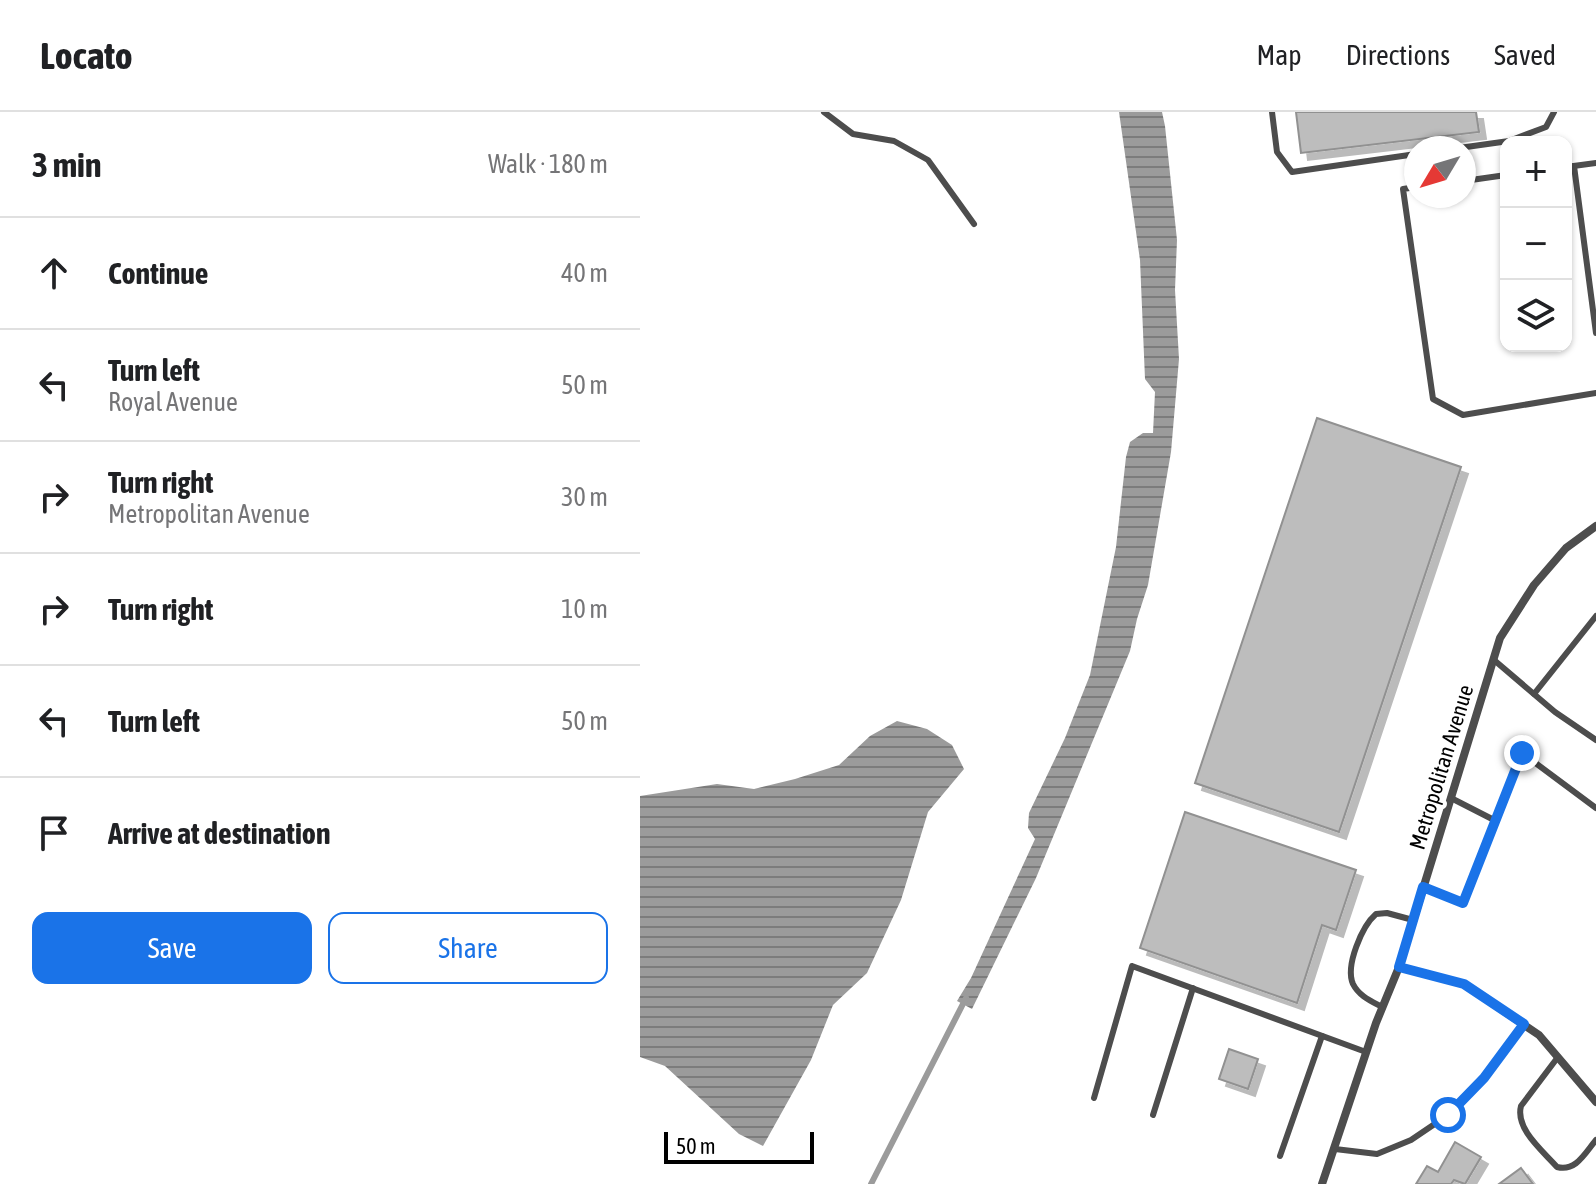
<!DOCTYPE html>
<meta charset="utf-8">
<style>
:root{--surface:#fff;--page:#f6f6f6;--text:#202124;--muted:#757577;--line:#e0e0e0;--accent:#1a73e8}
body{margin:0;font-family:"Asap Condensed",sans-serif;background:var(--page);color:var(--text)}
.controls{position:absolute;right:24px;top:24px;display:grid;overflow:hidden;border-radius:16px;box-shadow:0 2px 6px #0004}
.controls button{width:72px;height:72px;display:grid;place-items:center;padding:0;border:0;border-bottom:2px solid var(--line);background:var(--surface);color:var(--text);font:40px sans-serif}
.compass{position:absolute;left:764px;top:24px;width:72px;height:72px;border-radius:50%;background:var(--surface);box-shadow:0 2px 6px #0004;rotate:232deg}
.scale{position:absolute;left:24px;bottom:20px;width:150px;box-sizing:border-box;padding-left:8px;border:4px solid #000;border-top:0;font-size:22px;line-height:28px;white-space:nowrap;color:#000;-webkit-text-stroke:6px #fff;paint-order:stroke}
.stop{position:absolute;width:24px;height:24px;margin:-18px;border:6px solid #1a73e8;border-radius:50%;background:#fff}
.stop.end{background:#1a73e8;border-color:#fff;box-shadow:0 2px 8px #0008}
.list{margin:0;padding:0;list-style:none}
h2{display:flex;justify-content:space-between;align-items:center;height:104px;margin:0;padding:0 32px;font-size:34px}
h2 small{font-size:26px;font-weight:400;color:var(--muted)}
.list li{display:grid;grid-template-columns:52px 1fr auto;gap:24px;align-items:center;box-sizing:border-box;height:112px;padding:0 32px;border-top:2px solid var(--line)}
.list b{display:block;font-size:30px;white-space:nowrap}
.list p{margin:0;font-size:26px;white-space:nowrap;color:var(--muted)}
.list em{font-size:26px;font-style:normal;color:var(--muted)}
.actions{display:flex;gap:16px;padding:24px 32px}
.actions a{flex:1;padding:18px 0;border:2px solid var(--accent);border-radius:16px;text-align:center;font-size:28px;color:var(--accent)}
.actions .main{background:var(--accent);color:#fff}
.icon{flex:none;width:44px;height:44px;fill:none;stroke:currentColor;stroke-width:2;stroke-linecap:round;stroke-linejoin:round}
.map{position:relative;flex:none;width:956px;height:1072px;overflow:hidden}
header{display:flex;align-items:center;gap:48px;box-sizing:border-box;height:112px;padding:0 40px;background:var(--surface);border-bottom:2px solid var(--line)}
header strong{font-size:38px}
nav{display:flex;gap:44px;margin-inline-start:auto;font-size:28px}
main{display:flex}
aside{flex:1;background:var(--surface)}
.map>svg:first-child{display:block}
.water{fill:url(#water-rules)}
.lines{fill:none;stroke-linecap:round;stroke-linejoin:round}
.stream{stroke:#9b9b9b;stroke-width:6}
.building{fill:#bdbdbd;stroke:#919191;stroke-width:2;filter:url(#shadow)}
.lane{stroke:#4d4d4d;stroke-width:6}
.street{stroke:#4d4d4d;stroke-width:8}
.route{stroke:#1a73e8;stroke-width:10}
.labels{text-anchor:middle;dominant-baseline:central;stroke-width:8;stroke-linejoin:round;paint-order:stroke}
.street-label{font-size:22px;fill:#000;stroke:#fff}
</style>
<header>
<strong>Locato</strong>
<nav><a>Map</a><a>Directions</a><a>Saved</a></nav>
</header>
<main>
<aside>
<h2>3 min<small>Walk · 180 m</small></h2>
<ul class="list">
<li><svg class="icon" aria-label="ahead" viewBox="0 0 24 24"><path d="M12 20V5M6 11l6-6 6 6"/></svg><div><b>Continue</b></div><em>40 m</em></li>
<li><svg class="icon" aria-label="left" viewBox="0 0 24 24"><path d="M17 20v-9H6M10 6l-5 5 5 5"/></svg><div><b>Turn left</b><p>Royal Avenue</p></div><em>50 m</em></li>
<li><svg class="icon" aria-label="right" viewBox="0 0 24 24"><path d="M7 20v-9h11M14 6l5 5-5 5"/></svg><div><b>Turn right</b><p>Metropolitan Avenue</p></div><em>30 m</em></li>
<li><svg class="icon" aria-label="right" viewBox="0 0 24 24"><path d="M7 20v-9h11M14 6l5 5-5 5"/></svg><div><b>Turn right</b></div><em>10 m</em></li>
<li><svg class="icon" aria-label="left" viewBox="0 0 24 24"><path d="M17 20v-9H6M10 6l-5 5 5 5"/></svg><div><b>Turn left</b></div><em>50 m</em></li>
<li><svg class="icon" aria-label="arrive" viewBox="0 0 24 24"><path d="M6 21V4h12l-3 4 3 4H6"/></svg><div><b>Arrive at destination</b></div></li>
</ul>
<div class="actions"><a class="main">Save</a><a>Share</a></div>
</aside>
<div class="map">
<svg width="956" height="1072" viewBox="0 0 956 1072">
<defs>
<pattern id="water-rules" width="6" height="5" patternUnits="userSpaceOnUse" patternTransform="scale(2)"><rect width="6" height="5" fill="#9b9b9b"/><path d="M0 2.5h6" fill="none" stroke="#7c7c7c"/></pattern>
<filter id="shadow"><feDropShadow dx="7" dy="7" stdDeviation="0" flood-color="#0004"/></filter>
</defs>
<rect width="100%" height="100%" fill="#fff"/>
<g class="water">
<polygon points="479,0 522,0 525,14 537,128 535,178 539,247 531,340 508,473 497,507 490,539 396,766 332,897 317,889 331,866 395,727 388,716 389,701 425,626 450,563 476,435 486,345 490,330 503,321 513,321 515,280 505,267 500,148"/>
<polygon points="257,609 287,617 312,633 324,657 288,700 261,788 227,861 193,893 171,948 123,1034 99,1022 25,954 0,945 0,684 77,672 114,677 155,667 199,653 230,624"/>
</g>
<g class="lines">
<polyline class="stream" points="231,1072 326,886"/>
</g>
<g class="building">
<polygon points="656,0 836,0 839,20 661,41"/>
<polygon points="677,306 821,355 699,720 555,671"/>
<polygon points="545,700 716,758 696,818 682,813 657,891 500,836"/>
<polygon points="589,937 618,947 608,977 579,967"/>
<polygon points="815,1030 841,1045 825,1072 814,1068 811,1072 776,1072 787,1054 798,1060"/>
<polygon points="881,1056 893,1072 859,1072"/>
</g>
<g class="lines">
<g class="lane">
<polyline points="184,0 213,22 254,29 288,48 334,112"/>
<polyline points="632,0 637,40 652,60 776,42"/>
<polyline points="819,36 869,29 906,15 914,0"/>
<polyline points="934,54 956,221"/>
<polyline points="926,55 956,51"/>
<polyline points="824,69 866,63"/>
<polyline points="776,75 763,77 793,287 823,303 956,281"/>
<polyline points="854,548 915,600 956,628"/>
<polyline points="894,582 956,504"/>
<polyline points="811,686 856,709"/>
<polyline points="783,775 823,791 882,641 956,696"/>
<path d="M742 895C731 889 719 884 713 872 705 854 722 814 736 802L747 801 773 808"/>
<path d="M918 945 881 994C875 1017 903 1039 917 1055 936 1060 945 1041 956 1028"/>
<polyline points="454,986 492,854 726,940"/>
<polyline points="513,1003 553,876"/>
<polyline points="695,1037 737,1042 771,1028 808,1003 844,966 884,912"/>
<polyline points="640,1044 682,924"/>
</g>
<g class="street">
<polyline points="759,855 824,872 899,923 956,990"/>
<polyline points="682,1072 736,911 759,855 860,526 894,473 926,436 956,414"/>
</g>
</g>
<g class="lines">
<polyline class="route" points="808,1003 844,966 884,912 824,872 759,855 783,775 823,791 882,641"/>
</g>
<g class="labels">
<g class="street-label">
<text transform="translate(801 655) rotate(-73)">Metropolitan Avenue</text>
</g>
</g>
</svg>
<div class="controls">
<button>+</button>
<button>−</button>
<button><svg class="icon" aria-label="layers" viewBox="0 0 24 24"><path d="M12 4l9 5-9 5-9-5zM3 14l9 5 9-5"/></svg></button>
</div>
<svg class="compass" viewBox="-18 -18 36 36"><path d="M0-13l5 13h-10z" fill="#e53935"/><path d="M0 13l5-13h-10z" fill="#757577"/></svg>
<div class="scale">50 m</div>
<div class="stop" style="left:808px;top:1003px"></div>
<div class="stop end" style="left:882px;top:641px"></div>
</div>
</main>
